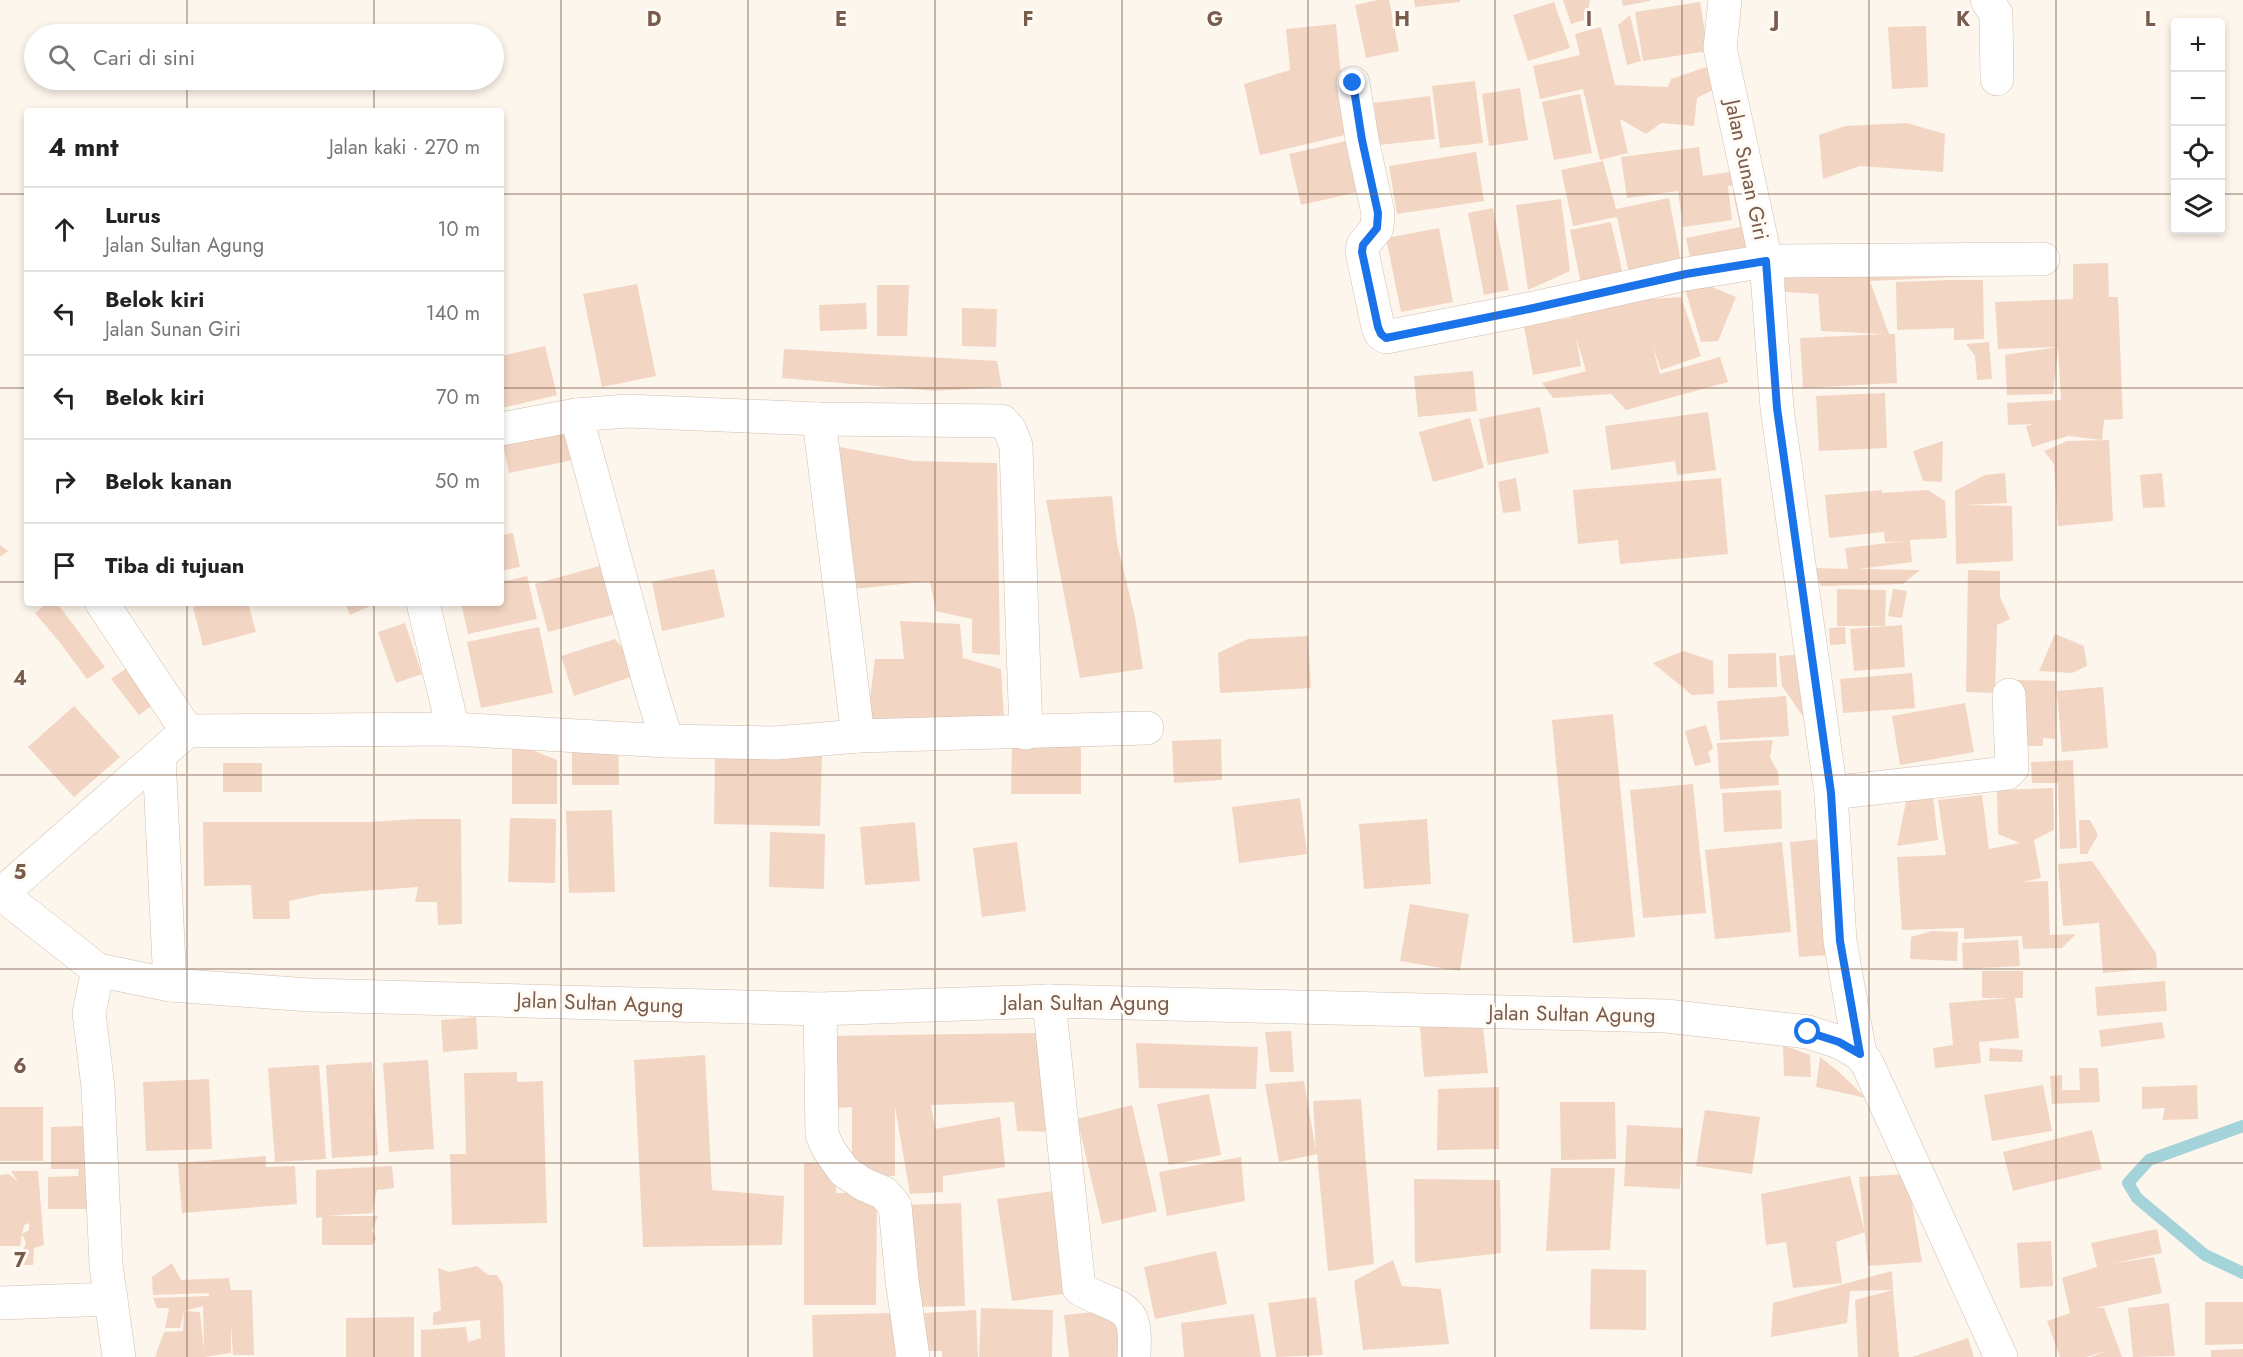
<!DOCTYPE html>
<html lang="id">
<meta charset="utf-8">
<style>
:root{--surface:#fff;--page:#f2f2f2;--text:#222;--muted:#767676;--line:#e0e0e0}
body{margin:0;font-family:Jost,sans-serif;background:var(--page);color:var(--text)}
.controls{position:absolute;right:18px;top:18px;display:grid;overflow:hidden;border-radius:6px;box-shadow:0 3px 9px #0003}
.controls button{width:54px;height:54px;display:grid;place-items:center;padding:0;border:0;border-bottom:2px solid var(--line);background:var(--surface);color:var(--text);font:30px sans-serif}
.stop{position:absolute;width:18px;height:18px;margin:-14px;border:4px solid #1a73e8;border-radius:50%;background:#fff}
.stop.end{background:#1a73e8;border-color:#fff;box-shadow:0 2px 6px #0008}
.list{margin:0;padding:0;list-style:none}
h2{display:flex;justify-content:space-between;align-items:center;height:78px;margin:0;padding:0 24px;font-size:26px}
h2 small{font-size:20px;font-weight:400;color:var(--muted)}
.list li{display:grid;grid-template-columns:39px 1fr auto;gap:18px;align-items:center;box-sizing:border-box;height:84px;padding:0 24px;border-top:2px solid var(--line)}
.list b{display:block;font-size:22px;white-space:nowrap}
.list p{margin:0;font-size:20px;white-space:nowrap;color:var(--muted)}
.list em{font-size:20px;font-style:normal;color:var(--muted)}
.icon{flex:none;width:33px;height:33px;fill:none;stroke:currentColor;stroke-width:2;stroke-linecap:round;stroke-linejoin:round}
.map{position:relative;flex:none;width:2243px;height:1357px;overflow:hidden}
.search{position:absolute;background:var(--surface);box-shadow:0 3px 9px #0003;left:24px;top:24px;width:480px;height:66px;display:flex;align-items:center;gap:15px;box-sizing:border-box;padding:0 21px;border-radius:33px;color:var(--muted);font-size:22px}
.panel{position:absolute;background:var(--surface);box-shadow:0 3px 9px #0003;left:24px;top:108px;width:480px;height:498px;border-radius:6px}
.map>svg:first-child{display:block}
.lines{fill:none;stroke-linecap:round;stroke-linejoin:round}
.stream{stroke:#a5d3da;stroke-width:12}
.building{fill:#f3d5c3;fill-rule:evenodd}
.minor-casing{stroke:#d1beb0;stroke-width:34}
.minor{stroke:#fff;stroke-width:33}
.route{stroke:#1a73e8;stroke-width:8}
.grid{fill:none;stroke:#7a5c4d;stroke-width:1.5;stroke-opacity:0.55}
.labels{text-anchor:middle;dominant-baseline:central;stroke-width:6;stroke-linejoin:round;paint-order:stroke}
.street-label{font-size:21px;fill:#7a5c4d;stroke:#fffaf3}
.grid-label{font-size:20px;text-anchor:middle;font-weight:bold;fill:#7a5c4d;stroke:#fffaf3;stroke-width:6;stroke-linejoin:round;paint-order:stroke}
</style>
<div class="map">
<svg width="2243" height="1357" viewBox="0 0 2243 1357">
<rect width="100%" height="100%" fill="#fdf6ec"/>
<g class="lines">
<polyline class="stream" points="2243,1126 2149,1160 2128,1183 2137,1198 2205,1255 2243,1273"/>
</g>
<g class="building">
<polygon points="1378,0 1389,0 1399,51 1366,58 1355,5"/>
<polygon points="1414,0 1460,0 1460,2 1415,7"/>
<polygon points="1563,0 1590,0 1587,19 1571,24"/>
<polygon points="1622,0 1650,0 1650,1 1623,6"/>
<polygon points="1554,2 1570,48 1528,61 1513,15"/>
<polygon points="1700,2 1708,51 1643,61 1635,12"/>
<polygon points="1630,15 1641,61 1627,65 1618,25"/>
<polygon points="1336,24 1340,66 1353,133 1260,155 1244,84 1290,70 1286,29"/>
<polygon points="1926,26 1928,87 1892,89 1888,27"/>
<polygon points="1601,27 1615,85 1668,87 1671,79 1715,64 1713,90 1697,98 1694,126 1661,123 1646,134 1620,119 1628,153 1600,160 1583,89 1540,99 1533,66 1580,55 1575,34"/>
<polygon points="1475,81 1483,143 1440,148 1432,86"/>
<polygon points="1520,88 1528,140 1489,146 1482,94"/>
<polygon points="1580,94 1592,153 1554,160 1542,102"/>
<polygon points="1430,96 1435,139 1379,145 1374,103"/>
<polygon points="1907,123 1945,134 1943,172 1860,166 1823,179 1819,135 1845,126"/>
<polygon points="1346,141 1358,192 1301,205 1289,154"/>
<polygon points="1699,147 1703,176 1729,172 1742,184 1728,186 1732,220 1683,227 1678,191 1627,198 1621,157"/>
<polygon points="1476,152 1484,201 1397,214 1389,166"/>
<polygon points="1603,161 1616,209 1669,198 1681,262 1629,273 1617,217 1573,226 1561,170"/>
<polygon points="1740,191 1751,246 1693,271 1686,238 1740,227 1733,192"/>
<polygon points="1561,199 1570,271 1528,290 1516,205"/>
<polygon points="1493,208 1509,290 1484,295 1468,213"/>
<polygon points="1611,222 1623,275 1581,284 1570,230"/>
<polygon points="1439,228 1453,302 1401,312 1386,238"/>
<polygon points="2108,263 2109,297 2118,297 2123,419 2104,420 2102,440 2068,436 2032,447 2026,426 2034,424 2008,425 2007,403 2061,400 2058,347 1998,349 1995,302 2073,299 2073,264"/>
<polygon points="1986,267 1975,276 1870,281 1889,334 1895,334 1897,383 1803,388 1800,338 1885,334 1821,331 1818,294 1785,292 1784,268"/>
<polygon points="1952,280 1983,280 1984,339 1954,340 1954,328 1897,330 1896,282"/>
<polygon points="637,284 656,376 602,387 583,294"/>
<polygon points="1705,284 1736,297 1718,341 1701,342 1685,289"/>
<polygon points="877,285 909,285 907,336 877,336"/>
<polygon points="1681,297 1701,356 1661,370 1652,345 1660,374 1720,357 1728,382 1626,410 1611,394 1553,398 1542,383 1586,371 1576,337 1581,366 1533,375 1524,326 1571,318 1567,305"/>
<polygon points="866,303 867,329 820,331 819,305"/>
<polygon points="962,308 997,309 996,347 962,346"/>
<polygon points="1989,342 1992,379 1977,380 1975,356 1966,344"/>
<polygon points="545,346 557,395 501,408 501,356"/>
<polygon points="2058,347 2053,394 2007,395 2005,355"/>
<polygon points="784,349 997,361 1002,387 935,391 782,378"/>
<polygon points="1473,371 1477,411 1418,417 1414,376"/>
<polygon points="1885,393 1887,448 1819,451 1816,396"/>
<polygon points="1540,407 1549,453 1488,465 1479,419"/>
<polygon points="1708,412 1716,470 1677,475 1675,461 1611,470 1605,426"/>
<polygon points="1470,418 1484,468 1433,482 1419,432"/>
<polygon points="570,419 578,459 509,473 501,434"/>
<polygon points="2109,440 2113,521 2058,526 2054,464 2044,451 2067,441"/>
<polygon points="1943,441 1942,482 1923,481 1913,451"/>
<polygon points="834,446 914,461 997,463 1000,655 972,653 972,619 936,611 930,581 854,589"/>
<polygon points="2005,473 2007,503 1965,505 2012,506 2013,561 1956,564 1955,491 1985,475"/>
<polygon points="2162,473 2165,507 2143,508 2140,475"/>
<polygon points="1516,478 1521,511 1503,513 1498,482"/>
<polygon points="1721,478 1728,554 1620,564 1618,540 1578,544 1573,490"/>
<polygon points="1882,490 1882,493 1928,490 1945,501 1947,538 1910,540 1912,562 1859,569 1920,570 1903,584 1821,586 1814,568 1848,569 1845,548 1905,541 1885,542 1884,532 1829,538 1825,495"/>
<polygon points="1112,496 1117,543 1135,617 1143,669 1080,678 1046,500"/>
<polygon points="513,533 520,567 501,571 501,535"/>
<polygon points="0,545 8,551 0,557"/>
<polygon points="603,565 616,614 548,632 535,584"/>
<polygon points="714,569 725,617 662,631 652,582"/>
<polygon points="1968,570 2000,571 2000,597 2010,619 1997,625 1995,693 1966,692"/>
<polygon points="527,576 537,619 468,634 461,603 501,603 501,582"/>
<polygon points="1837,589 1886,590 1885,626 1837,626"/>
<polygon points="1893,589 1907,591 1902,618 1888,616"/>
<polygon points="47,603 57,603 105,667 87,679 61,644 35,613"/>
<polygon points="210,603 248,603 256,632 203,646 193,607"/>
<polygon points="345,603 377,603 350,615"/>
<polygon points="900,621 960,624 963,658 1001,669 1004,718 867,722 875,659 904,659"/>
<polygon points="405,623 422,674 396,683 378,632"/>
<polygon points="1902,625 1905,667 1854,671 1850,629"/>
<polygon points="539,627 553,693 481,708 467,642"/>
<polygon points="1845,627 1846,644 1830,645 1829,628"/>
<polygon points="2055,634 2084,646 2087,666 2072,673 2039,671"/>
<polygon points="1308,636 1311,688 1220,693 1218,653 1248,639"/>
<polygon points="615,639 643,673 574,696 561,656"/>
<polygon points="1684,651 1713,661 1714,694 1692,695 1653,663"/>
<polygon points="1776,653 1777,687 1728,688 1728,654"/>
<polygon points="1806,654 1813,731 1782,686 1779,656"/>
<polygon points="134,663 162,698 139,715 111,679"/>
<polygon points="1912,673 1915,708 1843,713 1840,679"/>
<polygon points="2018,680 2056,681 2055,739 2043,738 2043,746 2017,746"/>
<polygon points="2103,687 2108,748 2062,752 2057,691"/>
<polygon points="1786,696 1789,736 1720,740 1717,701"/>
<polygon points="1965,703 1974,752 1900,765 1892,716"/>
<polygon points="74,706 120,757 74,797 28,747"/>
<polygon points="1613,714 1635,937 1573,943 1552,720"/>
<polygon points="1706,725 1713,748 1708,752 1711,762 1695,766 1685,731"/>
<polygon points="1221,739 1222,780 1174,783 1172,741"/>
<polygon points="618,740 619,785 572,785 572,741"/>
<polygon points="1773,740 1770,757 1778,772 1779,785 1720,789 1717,743"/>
<polygon points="512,742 557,760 557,804 512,804"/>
<polygon points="1012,745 1081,746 1081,794 1011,794"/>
<polygon points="715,753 822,755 820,826 714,824"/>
<polygon points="2073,760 2077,848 2060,849 2058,783 2032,783 2031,762"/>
<rect x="223" y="763" width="39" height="29"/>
<polygon points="1693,784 1706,913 1643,918 1630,790"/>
<polygon points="2053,788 2054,830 2034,840 2041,878 2022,882 2048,881 2050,935 2076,934 2062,948 2023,949 2022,936 1964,939 1964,928 1902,930 1897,857 1946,855 1938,800 1982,795 1989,849 2020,843 1998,834 1997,790"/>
<polygon points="1932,789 1938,840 1897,846 1908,792"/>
<polygon points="1781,790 1782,829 1724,832 1722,793"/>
<polygon points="1300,798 1307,854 1239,863 1232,807"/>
<polygon points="612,810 615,892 569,893 566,811"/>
<polygon points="510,818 556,819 555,883 508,882"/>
<polygon points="414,819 461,819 462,924 438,925 437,902 415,902 418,887 321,894 289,901 290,919 253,919 251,885 204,886 203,822 370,822"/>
<polygon points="1427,819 1431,884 1364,889 1359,824"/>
<polygon points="2079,820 2090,820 2098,835 2087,854 2080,854"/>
<polygon points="915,822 920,881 865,885 860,827"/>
<polygon points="770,832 825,834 824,889 769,887"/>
<polygon points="1820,839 1829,955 1799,957 1790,842"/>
<polygon points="1017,842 1026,911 982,917 973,848"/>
<polygon points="1782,842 1791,932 1715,939 1705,850"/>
<polygon points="2092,861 2156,953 2157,968 2103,973 2099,923 2063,926 2058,864"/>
<polygon points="1410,904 1469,914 1460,971 1400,961"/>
<polygon points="1932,931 1958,932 1957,961 1910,959 1911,937"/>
<polygon points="2018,940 2020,966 1963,969 1962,943"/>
<polygon points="1982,971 2023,971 2023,998 2015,998 2019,1038 1979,1042 1981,1063 1935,1068 1933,1048 1953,1045 1949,1003 2008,998 1982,998"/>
<polygon points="2165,981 2167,1011 2097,1016 2095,987"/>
<polygon points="476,1017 478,1049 443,1052 441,1020"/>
<polygon points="2162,1022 2165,1038 2101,1047 2099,1030"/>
<polygon points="1420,1027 1483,1027 1488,1073 1424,1077"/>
<polygon points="1291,1031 1294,1072 1270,1072 1265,1032"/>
<polygon points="1039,1033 1061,1132 1017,1131 1014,1102 931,1105 935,1129 1000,1117 1005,1167 943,1176 943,1192 910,1194 895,1107 895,1176 852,1176 852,1107 822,1109 822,1036"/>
<polygon points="1136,1043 1258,1047 1256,1089 1139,1088"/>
<polygon points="1783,1045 1810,1055 1811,1077 1784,1076"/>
<polygon points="1990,1048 2023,1050 2022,1062 1989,1061"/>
<polygon points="705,1055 712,1190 784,1196 782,1245 643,1247 634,1060"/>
<polygon points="1820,1057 1839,1072 1866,1098 1816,1087"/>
<polygon points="428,1060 434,1149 389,1152 383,1063"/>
<polygon points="372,1062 378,1155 332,1158 326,1065"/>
<polygon points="319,1065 326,1159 275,1162 268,1068"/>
<polygon points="2079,1068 2098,1068 2100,1102 2052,1104 2050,1076 2062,1075 2062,1090 2080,1090"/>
<polygon points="517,1072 517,1082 543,1081 547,1223 452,1225 450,1154 466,1154 464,1073"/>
<polygon points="209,1079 212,1149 146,1151 143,1082"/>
<polygon points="1304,1081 1316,1151 1313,1101 1361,1099 1374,1264 1328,1271 1317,1154 1279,1162 1265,1084"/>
<polygon points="2043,1085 2052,1131 1992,1141 1984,1095"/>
<polygon points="2197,1085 2198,1119 2162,1120 2165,1108 2142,1109 2142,1087"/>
<polygon points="1499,1087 1499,1149 1437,1150 1438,1089"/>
<polygon points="1209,1094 1221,1155 1169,1165 1157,1104"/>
<polygon points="1560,1102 1615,1102 1616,1159 1561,1160"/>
<polygon points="1132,1105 1157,1211 1102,1224 1077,1119"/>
<rect x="0" y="1107" width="43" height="54"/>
<polygon points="1705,1110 1760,1117 1752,1174 1696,1166"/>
<polygon points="1627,1125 1683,1128 1680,1189 1624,1186"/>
<polygon points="84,1126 85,1169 90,1170 90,1209 48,1209 48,1177 78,1176 79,1169 51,1169 51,1127"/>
<polygon points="2092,1130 2102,1169 2013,1191 2003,1152"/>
<polygon points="266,1156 266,1167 295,1166 297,1204 182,1213 178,1163"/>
<polygon points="1241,1157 1245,1201 1167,1216 1159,1172"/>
<polygon points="804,1163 837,1164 836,1193 877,1193 876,1305 804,1305"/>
<polygon points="392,1166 394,1188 377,1190 372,1213 327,1216 378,1216 372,1231 376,1238 373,1245 322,1245 322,1217 316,1218 316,1170"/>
<polygon points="1551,1168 1615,1168 1610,1250 1546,1251"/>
<path d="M11 1171H38L44 1245 34 1248 33 1265H23L19 1260 26 1243 22 1234 20 1246H0V1175L9 1174 18 1182ZM29 1223V1230L22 1234 24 1225Z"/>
<polygon points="1907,1174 1922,1262 1868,1266 1859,1177"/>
<polygon points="1850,1176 1865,1232 1836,1242 1842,1283 1793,1288 1786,1242 1766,1245 1761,1194"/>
<polygon points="1414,1179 1500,1180 1501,1253 1415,1263"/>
<polygon points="1054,1191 1069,1293 1012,1301 997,1199"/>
<polygon points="961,1203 965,1306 910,1307 904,1205"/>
<polygon points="2157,1229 2162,1253 2111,1264 2154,1257 2162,1293 2096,1308 2104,1308 2122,1357 2091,1357 2106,1351 2086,1357 2060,1357 2047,1321 2070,1313 2062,1278 2097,1267 2091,1243"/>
<polygon points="2051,1241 2053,1286 2020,1288 2017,1243"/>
<polygon points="1216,1251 1227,1304 1155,1319 1144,1267"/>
<polygon points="1393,1260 1402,1286 1441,1289 1449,1344 1363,1350 1354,1281"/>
<path d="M172 1263 181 1280 229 1278 231 1290H252L254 1355H233L231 1324V1353L204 1357H155L164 1332 183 1331 184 1311 180 1328H165L169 1308H157L153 1298 209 1296V1293L153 1295 152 1277ZM203 1306 204 1352 200 1312 184 1311Z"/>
<polygon points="477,1266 488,1275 497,1275 503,1285 505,1357 421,1357 421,1330 466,1327 468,1342 481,1338 480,1320 433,1325 433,1313 441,1310 438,1268 449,1272"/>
<polygon points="1591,1269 1646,1270 1646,1330 1590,1329"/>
<polygon points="1892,1271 1893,1290 1850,1291 1847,1323 1771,1337 1773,1303"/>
<polygon points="1893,1290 1899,1357 1858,1357 1855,1300"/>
<polygon points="1316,1297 1323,1355 1276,1357 1268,1303"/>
<polygon points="2205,1302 2243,1302 2243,1344 2205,1345"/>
<polygon points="2169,1303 2175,1356 2133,1357 2128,1308"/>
<polygon points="981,1308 1053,1310 1052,1357 979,1357"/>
<polygon points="976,1310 978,1357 942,1357 942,1351 924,1351 924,1313"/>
<polygon points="1115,1310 1124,1357 1069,1357 1064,1315"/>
<polygon points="894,1313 895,1357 813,1357 812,1315"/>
<polygon points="1254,1314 1261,1357 1184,1357 1181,1323"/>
<polygon points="414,1317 414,1357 346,1357 346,1318"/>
<polygon points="1968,1338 1974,1357 1912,1357"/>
<polygon points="2243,1349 2243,1357 2211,1357 2211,1350"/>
</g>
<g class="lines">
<g class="minor-casing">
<g id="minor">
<polyline points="1725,0 1720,48 1766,261 1777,408 1831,793 1840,941 1860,1054"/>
<polyline points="1987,0 1996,14 1997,79"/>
<polyline points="1353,83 1362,139 1378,213 1377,228 1363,245 1362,252 1378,327 1381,334 1386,337 1529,309 1686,274 1766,261 2043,259"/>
<polyline points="576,415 650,686 667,741"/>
<polyline points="819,419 858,736"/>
<polyline points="501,429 576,415 627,411 819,419 1002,421 1010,430 1016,446 1026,733"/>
<polyline points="102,603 187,731"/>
<polyline points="423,603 453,729"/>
<polyline points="159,757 170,985"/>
<polyline points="1831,793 2007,773 2012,768 2009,695"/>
<polyline points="0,893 98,970 170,985 310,995 820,1009 1049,1001 1666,1016 1808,1032 1839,1042 1860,1054 1867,1063 2001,1357"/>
<polyline points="1,894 187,731 453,729 667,741 776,743 858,736 1147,728"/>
<polyline points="98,970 89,1013 98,1087 106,1265 119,1357"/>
<path d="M1049 1001 1079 1288C1093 1299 1124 1303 1131 1319 1136 1330 1134 1346 1134 1357"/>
<polyline points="820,1009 822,1135 829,1150 844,1171 863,1184 884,1193 895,1206 902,1280 913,1357"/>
<polyline points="0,1303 111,1299"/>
</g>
</g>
<use href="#minor" class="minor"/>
</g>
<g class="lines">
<polyline class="route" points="1353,83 1362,140 1378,213 1377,228 1363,245 1362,252 1378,327 1381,334 1386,338 1529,309 1686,274 1766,261 1777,408 1831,793 1840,941 1860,1054 1839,1042 1808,1032"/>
</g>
<path class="grid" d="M187 0V34M374 0V34M561 0V1357M748 0V1357M935 0V1357M1122 0V1357M1308 0V1357M1495 0V1357M1682 0V1357M1869 0V1357M2056 0V1357M187 80V111M374 80V111M0 194H27M501 194H2176M2220 194H2243M0 388H27M501 388H2243M0 582H27M501 582H2243M187 603V1357M374 603V1357M0 775H2243M0 969H2243M0 1163H2243"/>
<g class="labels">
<g class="street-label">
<text transform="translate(1747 170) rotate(78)">Jalan Sunan Giri</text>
<text transform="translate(600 1003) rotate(2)">Jalan Sultan Agung</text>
<text x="1086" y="1003">Jalan Sultan Agung</text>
<text transform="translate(1572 1014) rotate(1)">Jalan Sultan Agung</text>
</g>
</g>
<g class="grid-label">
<text x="654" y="26">D</text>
<text x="841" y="26">E</text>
<text x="1028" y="26">F</text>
<text x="1215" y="26">G</text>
<text x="1402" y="26">H</text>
<text x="1589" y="26">I</text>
<text x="1776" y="26">J</text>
<text x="1963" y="26">K</text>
<text x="2150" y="26">L</text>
<text x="20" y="685">4</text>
<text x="20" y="879">5</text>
<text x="20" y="1073">6</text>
<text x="20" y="1267">7</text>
</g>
</svg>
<div class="controls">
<button>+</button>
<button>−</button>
<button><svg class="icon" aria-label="locate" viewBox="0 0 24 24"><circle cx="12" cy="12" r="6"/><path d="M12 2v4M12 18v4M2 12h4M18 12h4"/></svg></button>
<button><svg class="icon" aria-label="layers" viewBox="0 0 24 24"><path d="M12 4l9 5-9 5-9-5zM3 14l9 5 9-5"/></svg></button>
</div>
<div class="stop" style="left:1808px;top:1032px"></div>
<div class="stop end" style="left:1353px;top:83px"></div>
<div class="search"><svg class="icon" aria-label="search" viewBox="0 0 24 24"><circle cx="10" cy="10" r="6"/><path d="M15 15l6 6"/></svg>Cari di sini</div>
<section class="panel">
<h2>4 mnt<small>Jalan kaki · 270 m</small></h2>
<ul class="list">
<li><svg class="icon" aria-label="ahead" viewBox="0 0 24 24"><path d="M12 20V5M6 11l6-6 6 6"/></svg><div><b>Lurus</b><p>Jalan Sultan Agung</p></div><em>10 m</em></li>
<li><svg class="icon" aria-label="left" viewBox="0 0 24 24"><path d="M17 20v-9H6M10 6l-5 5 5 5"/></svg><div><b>Belok kiri</b><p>Jalan Sunan Giri</p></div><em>140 m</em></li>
<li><svg class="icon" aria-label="left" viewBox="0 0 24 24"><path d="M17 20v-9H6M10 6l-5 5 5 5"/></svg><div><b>Belok kiri</b></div><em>70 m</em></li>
<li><svg class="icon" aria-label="right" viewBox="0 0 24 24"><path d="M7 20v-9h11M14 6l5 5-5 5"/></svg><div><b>Belok kanan</b></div><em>50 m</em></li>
<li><svg class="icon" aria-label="arrive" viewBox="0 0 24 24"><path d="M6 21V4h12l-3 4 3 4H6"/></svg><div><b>Tiba di tujuan</b></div></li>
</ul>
</section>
</div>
